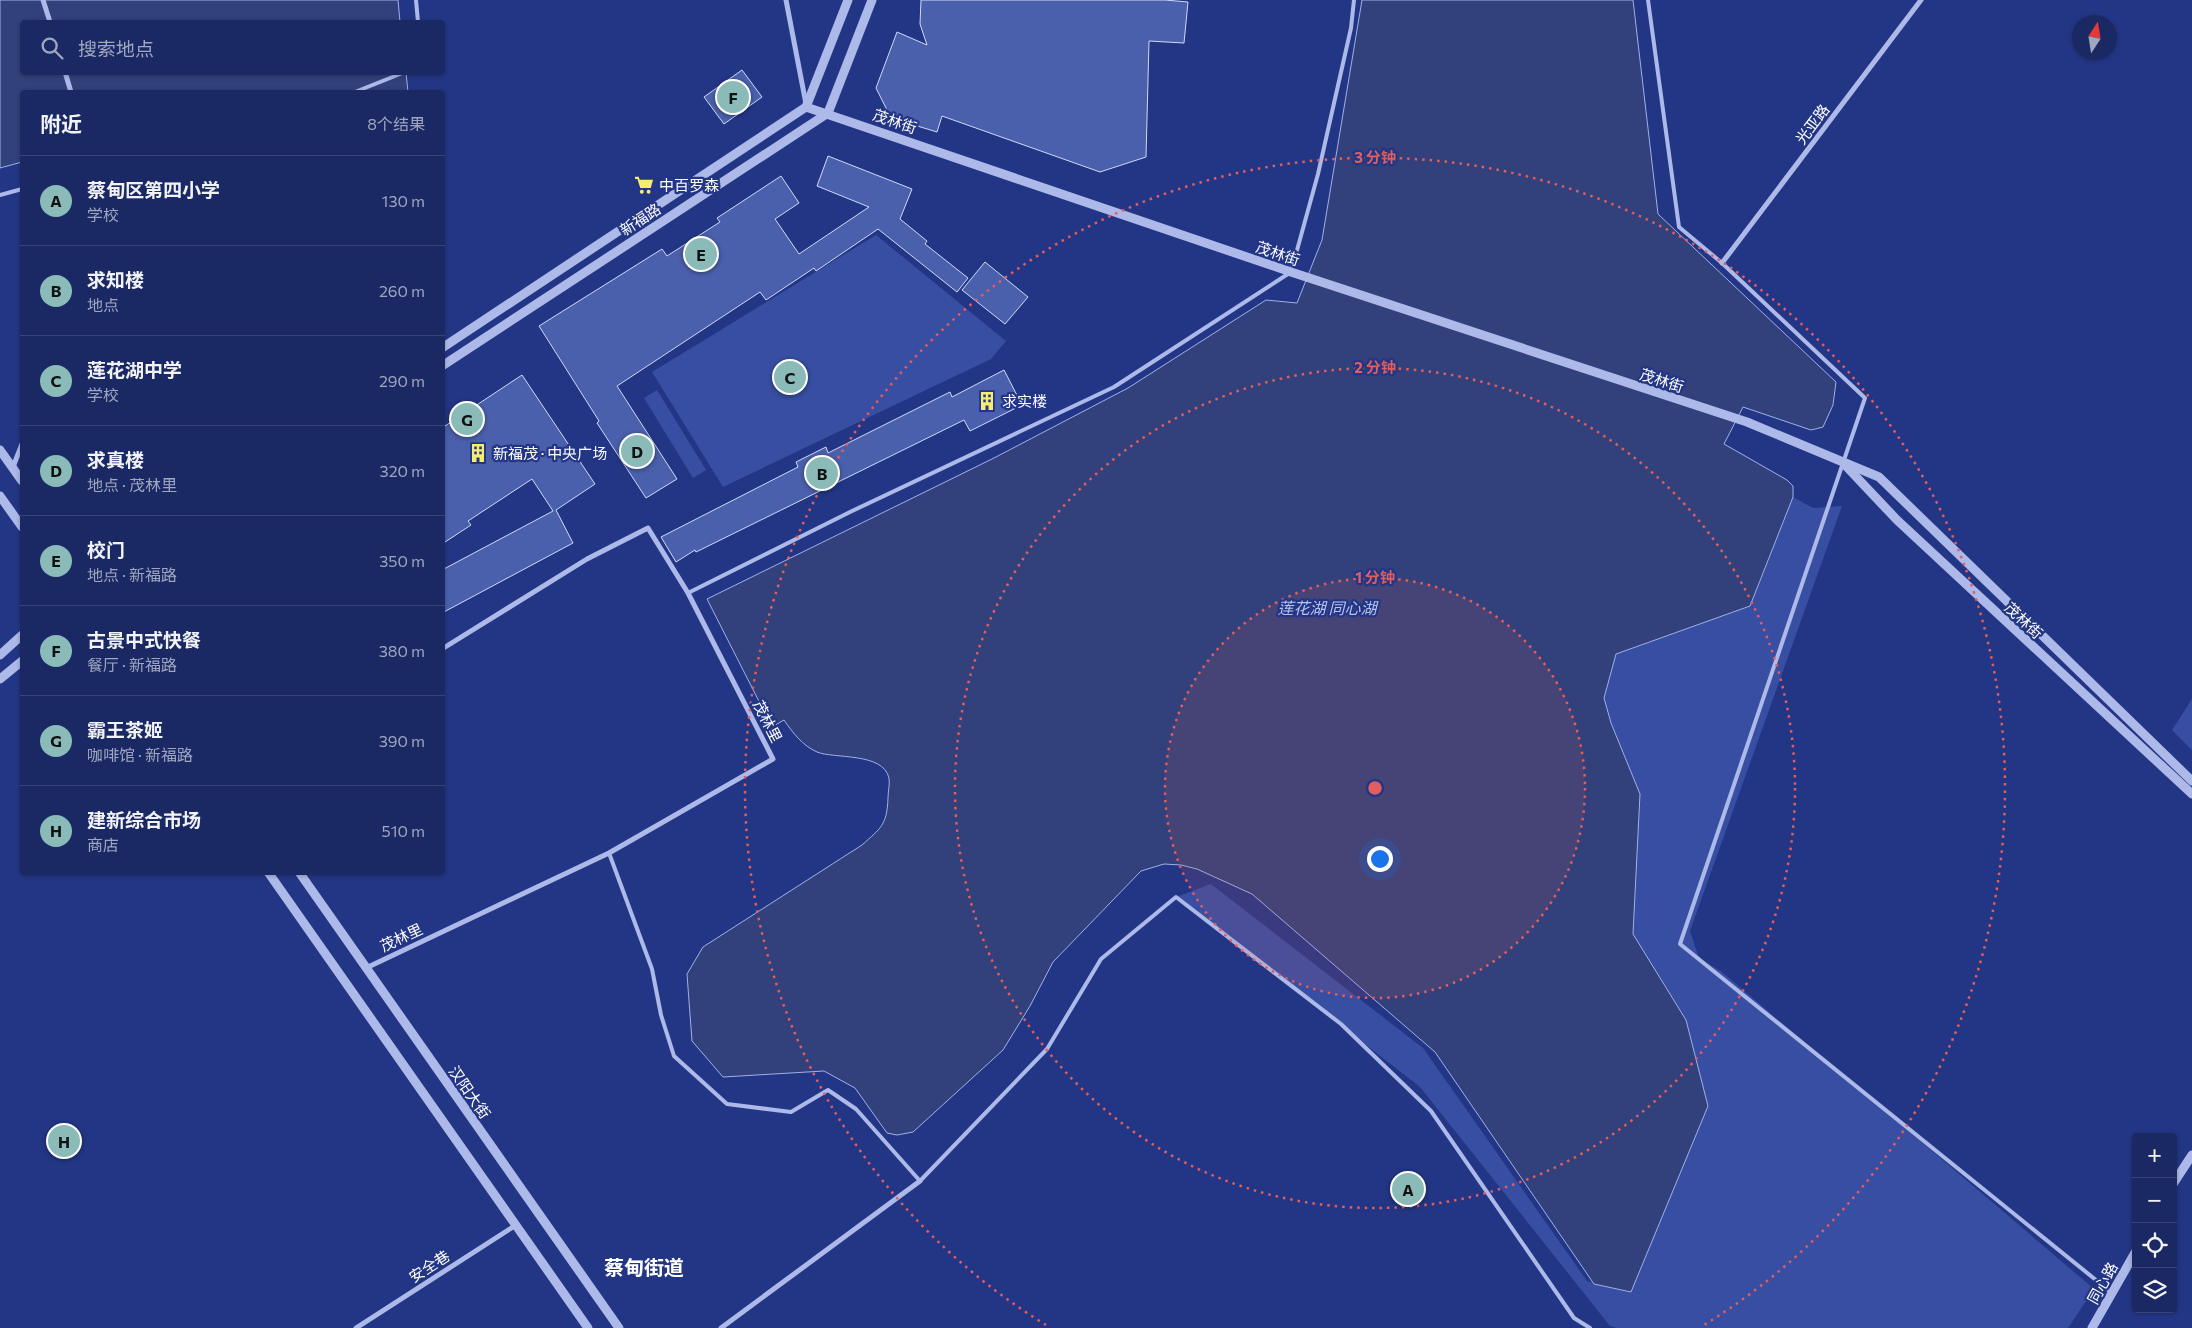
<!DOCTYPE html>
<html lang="zh">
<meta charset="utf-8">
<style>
:root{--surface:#1a2864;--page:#27346d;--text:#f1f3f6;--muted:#9fa6bf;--line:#384478;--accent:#8bbbb9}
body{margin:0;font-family:Commissioner,"Noto Sans SC",sans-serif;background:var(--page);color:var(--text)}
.controls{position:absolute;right:15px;bottom:15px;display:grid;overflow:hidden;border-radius:5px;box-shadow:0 1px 4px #0004}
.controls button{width:45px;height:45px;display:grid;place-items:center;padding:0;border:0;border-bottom:1px solid var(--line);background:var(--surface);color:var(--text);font:25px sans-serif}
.compass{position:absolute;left:2072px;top:15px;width:45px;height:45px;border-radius:50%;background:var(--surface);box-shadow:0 1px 4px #0004;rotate:12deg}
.you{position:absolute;left:1379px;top:858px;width:18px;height:18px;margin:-12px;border:4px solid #fff;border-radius:50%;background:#1a73e8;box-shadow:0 0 0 8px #1a73e833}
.badge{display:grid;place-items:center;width:32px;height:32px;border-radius:50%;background:var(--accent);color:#111;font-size:16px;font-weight:700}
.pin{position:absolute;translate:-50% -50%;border:2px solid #fff;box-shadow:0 1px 5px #0006}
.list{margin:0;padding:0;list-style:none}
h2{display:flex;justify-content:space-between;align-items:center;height:65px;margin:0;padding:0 20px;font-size:21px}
h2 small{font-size:16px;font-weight:400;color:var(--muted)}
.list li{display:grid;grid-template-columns:32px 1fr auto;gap:15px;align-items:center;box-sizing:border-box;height:90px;padding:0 20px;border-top:1px solid var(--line)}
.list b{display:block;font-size:19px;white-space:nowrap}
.list p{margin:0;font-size:16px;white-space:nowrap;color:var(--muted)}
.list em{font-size:16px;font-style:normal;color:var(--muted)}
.icon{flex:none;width:28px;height:28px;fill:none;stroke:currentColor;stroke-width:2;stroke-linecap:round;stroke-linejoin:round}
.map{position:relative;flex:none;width:2192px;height:1328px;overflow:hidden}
.search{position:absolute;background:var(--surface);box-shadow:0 1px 4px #0004;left:20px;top:20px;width:425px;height:55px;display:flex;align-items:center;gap:12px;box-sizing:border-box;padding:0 18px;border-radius:5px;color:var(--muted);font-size:19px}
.panel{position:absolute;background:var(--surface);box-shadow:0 1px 4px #0004;left:20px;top:90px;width:425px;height:785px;border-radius:5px}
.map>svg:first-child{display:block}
.green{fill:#374ea2}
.water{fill:#32407b;stroke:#a0b1ea}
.building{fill:#4b60ad;stroke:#d0d9f7}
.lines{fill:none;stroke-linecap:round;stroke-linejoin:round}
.service{stroke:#acb9e9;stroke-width:4}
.minor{stroke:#acb9e9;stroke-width:5}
.tertiary{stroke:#acb9e9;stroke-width:9}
.ring{fill:none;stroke:#e05e5e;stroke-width:2.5;stroke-dasharray:2.5 5}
.labels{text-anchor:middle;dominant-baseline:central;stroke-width:4.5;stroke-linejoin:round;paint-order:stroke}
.street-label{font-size:15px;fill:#fff;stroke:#233685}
.poi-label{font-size:15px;fill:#fff;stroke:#233685;text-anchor:start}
.water-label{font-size:16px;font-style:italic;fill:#b8c4f0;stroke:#233685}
.district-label{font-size:20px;font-weight:bold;fill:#fff;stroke:#233685}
.centre{fill:#e05e5e;stroke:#233685;stroke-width:2.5}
.ring-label{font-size:15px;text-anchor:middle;font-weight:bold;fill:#e05e5e;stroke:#233685;stroke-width:4.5;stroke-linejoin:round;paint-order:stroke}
</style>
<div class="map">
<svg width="2192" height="1328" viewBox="0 0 2192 1328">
<rect width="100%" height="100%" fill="#233685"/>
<g class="green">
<polygon points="876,235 1006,341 991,359 723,487 652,372"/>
<polygon points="657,390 706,470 693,478 644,398"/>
<polygon points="1793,497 1813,508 1842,506 1690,931 1699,958 1722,972 2094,1289 2068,1328 1617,1328 1610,1326 1420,1087 1176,897 1211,884 1423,1048 1587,1281 1631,1292 1686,1020 1632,934 1640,794 1611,723 1604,699 1616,654 1750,606"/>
<polygon points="2192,699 2192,750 2172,730"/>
</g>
<g class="water">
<polygon points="0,0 398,0 400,22 22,22 22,72 406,73 408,92 22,92 22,162 0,168"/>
<path d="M1362 0H1633L1658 214 1836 382 1833 405 1823 427 1811 430 1743 407 1724 444 1787 480 1793 486V497L1750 606 1616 654 1604 698 1611 723 1640 794 1633 934 1686 1020 1708 1106 1631 1292 1594 1284 1435 1052 1252 894 1197 869 1181 865 1164 864 1141 871 1053 962 1030 1006 1003 1050 913 1132 897 1135 887 1133 855 1088 824 1071 723 1077 692 1041 687 974 703 947 862 845C881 828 887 825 888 798 888 792 890 784 889 778 883 752 834 759 817 752 803 746 792 732 784 720L772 727 707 599 994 458 1128 388 1266 300 1297 303 1322 240Z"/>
</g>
<g class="building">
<polygon points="921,0 1165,0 1188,2 1184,43 1149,41 1146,157 1100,172 942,116 937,132 891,118 876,88 897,32 927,45 920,24"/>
<polygon points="742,70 762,97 724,124 704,97"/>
<polygon points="828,156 912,189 900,219 927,241 925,244 968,278 957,292 878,229 816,271 814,268 766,300 760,292 617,386 677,479 646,498 597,423 599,421 539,326 662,249 667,256 720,222 717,218 781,176 799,203 775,219 799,254 869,207 817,186"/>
<polygon points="985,262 1028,297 1005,324 962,290"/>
<polygon points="1004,370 1022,405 970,431 964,420 696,552 695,550 676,562 661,537 798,467 796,462 826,447 828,453 950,392 952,397"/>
<polygon points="522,375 595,484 556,510 573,543 442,613 442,570 553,511 532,479 468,521 471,525 442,544 442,428"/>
</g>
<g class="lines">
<g class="service">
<polyline points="416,0 418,22"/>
<polyline points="1648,0 1679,227 1722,263 1865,398 1680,944 2112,1293"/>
<polyline points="355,92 405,72"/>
<polyline points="0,195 22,189"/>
<polyline points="688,593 850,512 1114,387 1291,272 1318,174 1351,28 1354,0"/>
<polyline points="609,853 652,969 661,1015 674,1056 727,1104 791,1112 828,1090 856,1109 920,1181 1047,1049 1101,959 1176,897 1341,1024 1431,1111 1574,1318 1590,1328"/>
</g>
<g class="minor">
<polyline points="43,0 50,22"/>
<polyline points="786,0 806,104"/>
<polyline points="65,72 71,92"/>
<polyline points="1722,263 1921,0"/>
<polyline points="13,467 22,444"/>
<polyline points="366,968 609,853 773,759 688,593 648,528 587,559 442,649"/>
<polyline points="356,1328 516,1225"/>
<polyline points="721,1328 920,1181"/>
</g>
<g class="tertiary">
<polyline points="806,107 1291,272 1747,422 1879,477 2192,781"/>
<polyline points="442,348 806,107 848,0"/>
<polyline points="442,366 828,113 872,0"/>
<polyline points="0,450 22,481"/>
<polyline points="1845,465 1897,520 2192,794"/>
<polyline points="0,496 22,527"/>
<polyline points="0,655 22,635"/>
<polyline points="0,679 22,661"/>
<polyline points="268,872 588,1328"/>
<polyline points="299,872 619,1328"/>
<polyline points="2173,1184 2192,1155"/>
<polyline points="2092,1328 2136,1251"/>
</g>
</g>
<circle cx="1375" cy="788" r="210" fill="#e05e5e" fill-opacity=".12"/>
<g class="ring">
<circle cx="1375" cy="788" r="210"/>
<circle cx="1375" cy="788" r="420"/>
<path d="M1046 1325A630 630 0 1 1 1704 1325"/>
</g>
<defs>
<g id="supermarket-bare" transform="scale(1.5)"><path d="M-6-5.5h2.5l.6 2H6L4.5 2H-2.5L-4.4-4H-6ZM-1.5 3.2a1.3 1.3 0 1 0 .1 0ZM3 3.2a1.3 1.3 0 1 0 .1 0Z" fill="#f4ed6f" stroke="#233685" stroke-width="2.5" paint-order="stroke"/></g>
<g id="building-bare" transform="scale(1.5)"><path d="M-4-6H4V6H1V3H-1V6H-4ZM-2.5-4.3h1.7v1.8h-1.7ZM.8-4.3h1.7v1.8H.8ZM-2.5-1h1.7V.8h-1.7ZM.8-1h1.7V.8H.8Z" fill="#f4ed6f" stroke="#233685" stroke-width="2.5" paint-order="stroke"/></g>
</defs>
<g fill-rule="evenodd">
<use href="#supermarket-bare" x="644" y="185"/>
<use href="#building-bare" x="987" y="401"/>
<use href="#building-bare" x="478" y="453"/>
</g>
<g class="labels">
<g class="street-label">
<text transform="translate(895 121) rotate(19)">茂林街</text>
<text transform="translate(1812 124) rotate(-53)">光亚路</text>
<text transform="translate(640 219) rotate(-33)">新福路</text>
<text transform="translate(1278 253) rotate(19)">茂林街</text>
<text transform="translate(1662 380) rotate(18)">茂林街</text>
<text transform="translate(2024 620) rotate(43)">茂林街</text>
<text transform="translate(768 721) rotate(63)">茂林里</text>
<text transform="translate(401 937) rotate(-25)">茂林里</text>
<text transform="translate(470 1092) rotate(55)">汉阳大街</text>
<text transform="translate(429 1266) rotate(-33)">安全巷</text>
<text transform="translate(2102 1283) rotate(-61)">同心路</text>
</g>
<g class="poi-label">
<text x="659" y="185">中百罗森</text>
<text x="1002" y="401">求实楼</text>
<text x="493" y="453">新福茂 · 中央广场</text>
</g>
<g class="water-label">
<text x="1327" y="607">莲花湖 同心湖</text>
</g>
<g class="district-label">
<text x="644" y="1267">蔡甸街道</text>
</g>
</g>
<circle cx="1375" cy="788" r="8" class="centre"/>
<g class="ring-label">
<text x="1375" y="163">3 分钟</text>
<text x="1375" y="373">2 分钟</text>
<text x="1375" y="583">1 分钟</text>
</g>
</svg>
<div class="controls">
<button>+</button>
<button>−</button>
<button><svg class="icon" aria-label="locate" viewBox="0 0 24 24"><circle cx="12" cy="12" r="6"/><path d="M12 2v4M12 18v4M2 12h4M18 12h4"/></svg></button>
<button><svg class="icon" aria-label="layers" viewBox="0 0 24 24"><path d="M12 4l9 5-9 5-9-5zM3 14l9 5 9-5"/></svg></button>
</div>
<svg class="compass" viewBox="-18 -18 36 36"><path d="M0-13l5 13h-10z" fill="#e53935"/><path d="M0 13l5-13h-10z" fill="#9fa6bf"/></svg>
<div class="you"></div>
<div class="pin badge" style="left:1408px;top:1189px">A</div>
<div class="pin badge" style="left:822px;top:473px">B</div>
<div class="pin badge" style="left:790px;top:377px">C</div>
<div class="pin badge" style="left:637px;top:451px">D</div>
<div class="pin badge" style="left:701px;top:254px">E</div>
<div class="pin badge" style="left:733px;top:97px">F</div>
<div class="pin badge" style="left:467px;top:419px">G</div>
<div class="pin badge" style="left:64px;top:1141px">H</div>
<div class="search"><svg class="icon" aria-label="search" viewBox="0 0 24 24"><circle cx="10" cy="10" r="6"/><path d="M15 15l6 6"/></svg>搜索地点</div>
<section class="panel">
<h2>附近<small>8个结果</small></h2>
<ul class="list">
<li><span class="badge">A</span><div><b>蔡甸区第四小学</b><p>学校</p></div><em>130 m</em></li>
<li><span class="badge">B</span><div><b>求知楼</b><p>地点</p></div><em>260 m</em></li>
<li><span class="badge">C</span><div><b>莲花湖中学</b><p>学校</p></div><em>290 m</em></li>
<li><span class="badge">D</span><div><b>求真楼</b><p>地点 · 茂林里</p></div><em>320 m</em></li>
<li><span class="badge">E</span><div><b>校门</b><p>地点 · 新福路</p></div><em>350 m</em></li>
<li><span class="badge">F</span><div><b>古景中式快餐</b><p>餐厅 · 新福路</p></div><em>380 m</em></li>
<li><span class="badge">G</span><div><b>霸王茶姬</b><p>咖啡馆 · 新福路</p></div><em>390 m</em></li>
<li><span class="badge">H</span><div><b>建新综合市场</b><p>商店</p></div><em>510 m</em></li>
</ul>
</section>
</div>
